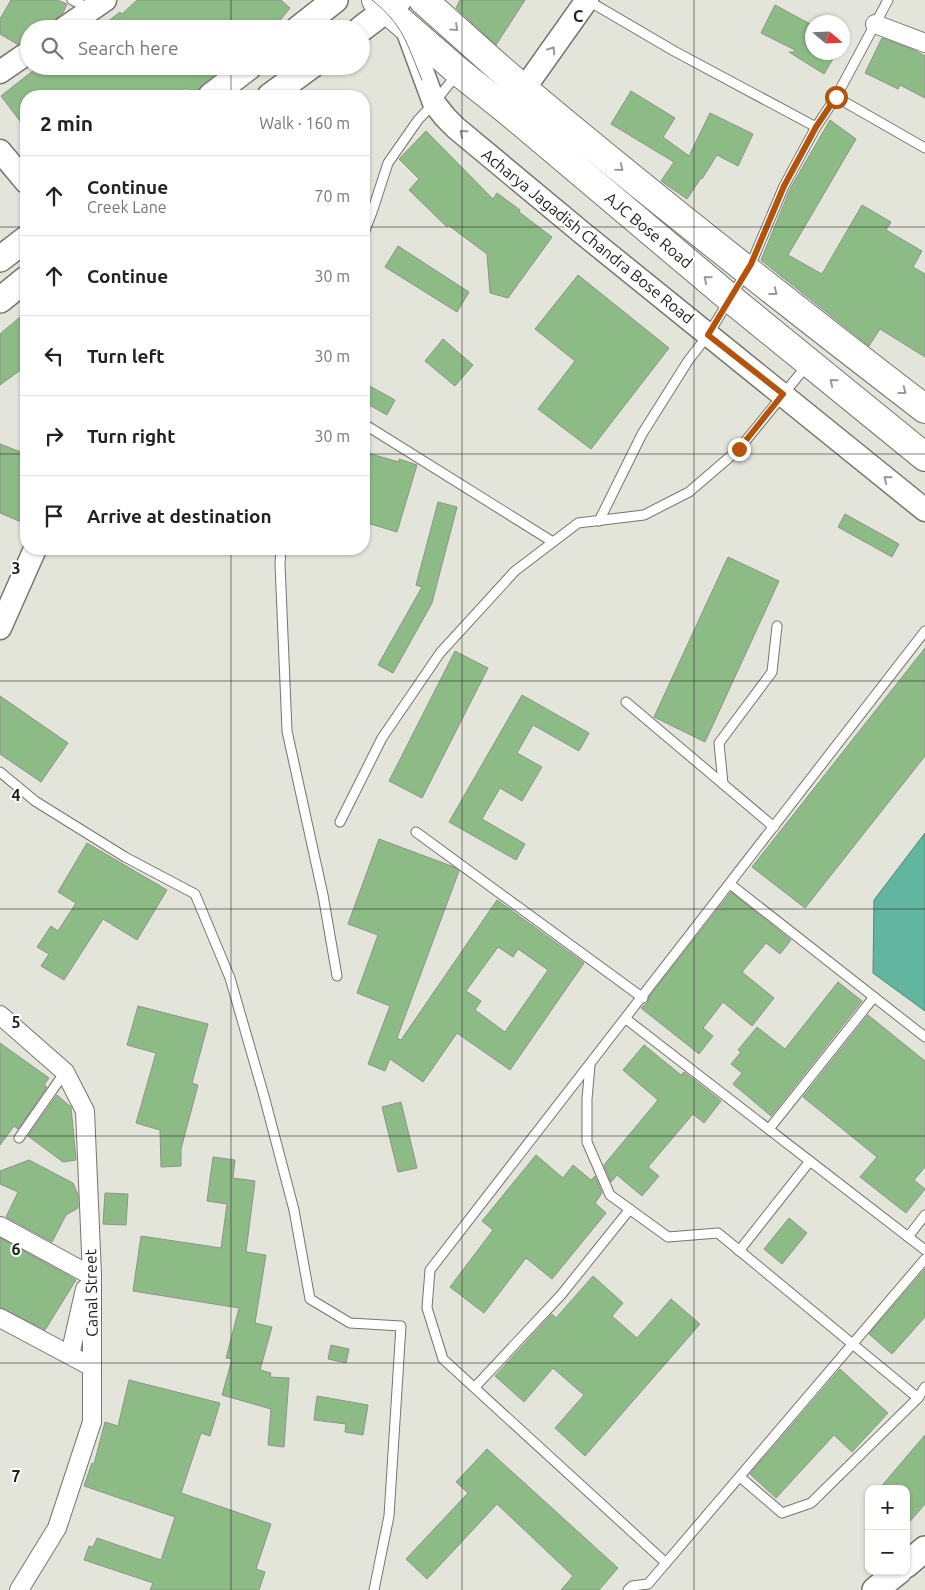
<!DOCTYPE html>
<meta charset="utf-8">
<style>
:root{--surface:#fff;--page:#f6f6f6;--text:#222;--muted:#767676;--line:#e0e0e0}
body{margin:0;font-family:Ubuntu,sans-serif;background:var(--page);color:var(--text)}
.controls{position:absolute;right:15px;bottom:15px;display:grid;overflow:hidden;border-radius:10px;box-shadow:0 1px 4px #0004}
.controls button{width:45px;height:45px;display:grid;place-items:center;padding:0;border:0;border-bottom:1px solid var(--line);background:var(--surface);color:var(--text);font:25px sans-serif}
.compass{position:absolute;left:805px;top:15px;width:45px;height:45px;border-radius:50%;background:var(--surface);box-shadow:0 1px 4px #0004;rotate:109deg}
.stop{position:absolute;width:15px;height:15px;margin:-11px;border:4px solid #b45309;border-radius:50%;background:#fff}
.stop.end{background:#b45309;border-color:#fff;box-shadow:0 1px 5px #0008}
.list{margin:0;padding:0;list-style:none}
h2{display:flex;justify-content:space-between;align-items:center;height:65px;margin:0;padding:0 20px;font-size:21px}
h2 small{font-size:16px;font-weight:400;color:var(--muted)}
.list li{display:grid;grid-template-columns:32px 1fr auto;gap:15px;align-items:center;box-sizing:border-box;height:80px;padding:0 20px;border-top:1px solid var(--line)}
.list b{display:block;font-size:19px;white-space:nowrap}
.list p{margin:0;font-size:16px;white-space:nowrap;color:var(--muted)}
.list em{font-size:16px;font-style:normal;color:var(--muted)}
.icon{flex:none;width:28px;height:28px;fill:none;stroke:currentColor;stroke-width:2;stroke-linecap:round;stroke-linejoin:round}
.map{position:relative;flex:none;width:925px;height:1590px;overflow:hidden}
.search{position:absolute;background:var(--surface);box-shadow:0 1px 4px #0004;left:20px;top:20px;width:350px;height:55px;display:flex;align-items:center;gap:12px;box-sizing:border-box;padding:0 18px;border-radius:28px;color:var(--muted);font-size:19px}
.panel{position:absolute;background:var(--surface);box-shadow:0 1px 4px #0004;left:20px;top:90px;width:350px;height:465px;border-radius:20px}
.map>svg:first-child{display:block}
.water{fill:#62b69f;stroke:#4e8977}
.building{fill:#8dbb86;stroke:#8e948c;fill-rule:evenodd}
.lines{fill:none;stroke-linecap:round;stroke-linejoin:round}
.service-casing{stroke:#76766d;stroke-width:11}
.minor-casing{stroke:#76766d;stroke-width:20}
.tertiary-casing{stroke:#76766d;stroke-width:25}
.secondary-casing{stroke:#76766d;stroke-width:28}
.primary-casing{stroke:#76766d;stroke-width:30}
.service{stroke:#fff;stroke-width:9}
.minor{stroke:#fff;stroke-width:18}
.tertiary{stroke:#fff;stroke-width:22}
.secondary{stroke:#fff;stroke-width:25}
.primary{stroke:#fff;stroke-width:28}
.tram{stroke:#7e7e77;stroke-width:1}
.oneway{stroke:#9a9a98}
.route{stroke:#b45309;stroke-width:6}
.grid{fill:none;stroke:#1f1f1b;stroke-width:1;stroke-opacity:0.55}
.labels{text-anchor:middle;dominant-baseline:central;stroke-width:4;stroke-linejoin:round;paint-order:stroke}
.street-label{font-size:16px;fill:#1f1f1b;stroke:#fff}
.grid-label{font-size:16px;text-anchor:middle;font-weight:bold;fill:#1f1f1b;stroke:#fff;stroke-width:4;stroke-linejoin:round;paint-order:stroke}
</style>
<div class="map">
<svg width="925" height="1590" viewBox="0 0 925 1590">
<rect width="100%" height="100%" fill="#e3e4da"/>
<polygon class="water" points="925,833 925,1011 873,973 874,900"/>
<g class="building">
<polygon points="11,0 57,0 67,4 63,13 51,23 50,29 29,29 29,39 17,44 0,34 0,19"/>
<polygon points="137,0 281,0 290,8 273,29 98,29 120,12 122,14"/>
<polygon points="460,0 525,0 496,45 456,8"/>
<polygon points="775,5 812,25 812,52 837,52 824,74 789,52 794,52 795,50 761,33"/>
<polygon points="882,38 914,50 925,56 925,98 900,85 898,89 865,73"/>
<polygon points="39,66 212,66 217,73 202,85 198,90 197,96 193,96 186,88 176,96 26,96 26,129 1,96"/>
<polygon points="631,91 675,118 663,137 689,156 710,113 753,134 738,166 717,155 702,179 701,178 687,199 661,181 674,162 611,124"/>
<polygon points="830,120 856,139 788,255 822,274 862,205 891,222 886,230 922,251 913,267 925,274 925,357 880,329 869,346 761,260 791,187"/>
<polygon points="426,131 493,199 497,193 520,210 519,212 552,237 508,298 490,293 487,254 448,225 447,227 409,190 419,179 399,159"/>
<polygon points="398,246 469,292 457,312 385,267"/>
<polygon points="578,275 669,348 591,449 538,409 575,361 535,329"/>
<polygon points="26,312 26,366 0,385 0,334"/>
<polygon points="443,339 473,365 455,386 425,361"/>
<polygon points="364,383 395,400 387,415 364,402"/>
<polygon points="0,444 26,454 26,524 0,513"/>
<polygon points="364,452 399,462 399,459 417,465 397,532 364,522"/>
<polygon points="438,502 457,507 432,603 393,673 378,665 422,587 416,585"/>
<polygon points="845,514 899,544 892,557 838,527"/>
<polygon points="728,557 779,581 705,742 654,717"/>
<polygon points="925,648 925,756 805,908 752,867"/>
<polygon points="455,651 488,668 422,798 389,781"/>
<polygon points="522,695 589,733 579,751 533,725 517,753 542,767 522,801 500,788 482,819 525,844 516,860 449,822"/>
<polygon points="0,696 68,743 41,782 0,754"/>
<path d="M379 839 454 867 459 871 397 1038 401 1040 497 900 584 963 510 1070 457 1033 423 1082 390 1059 385 1071 368 1064 390 1006 357 993 378 935 348 924ZM498 947 513 957 518 949 548 970 505 1032 475 1010 481 1001 466 991Z"/>
<polygon points="87,843 167,890 137,940 103,919 64,980 41,966 49,954 37,947 51,926 58,931 76,903 58,892"/>
<polygon points="731,892 791,940 780,954 766,943 742,972 774,998 752,1026 723,1002 703,1028 713,1036 699,1054 641,1008 648,1002 649,997"/>
<polygon points="838,982 862,1001 771,1116 733,1084 742,1073 731,1064 741,1052 738,1050 757,1027 785,1049"/>
<polygon points="138,1006 208,1024 192,1083 198,1085 181,1149 181,1166 161,1167 160,1130 136,1123 156,1053 127,1045"/>
<polygon points="868,1015 925,1061 925,1167 914,1180 925,1189 906,1213 860,1177 877,1157 803,1097"/>
<polygon points="0,1043 49,1078 44,1085 47,1087 18,1129 14,1126 0,1145"/>
<polygon points="644,1045 681,1075 684,1072 721,1101 704,1123 693,1114 648,1167 659,1176 642,1196 617,1175 611,1182 604,1165 658,1100 623,1070"/>
<polygon points="57,1095 71,1107 76,1160 63,1162 28,1136"/>
<polygon points="401,1102 417,1168 398,1172 382,1107"/>
<polygon points="536,1155 563,1178 573,1165 591,1180 595,1176 602,1193 595,1203 606,1213 552,1279 526,1258 484,1313 450,1287 493,1230 482,1221"/>
<polygon points="213,1157 235,1160 233,1178 255,1181 246,1252 266,1255 255,1323 272,1327 260,1370 271,1373 270,1377 289,1378 284,1447 268,1445 271,1409 222,1395 232,1359 226,1358 239,1308 133,1291 141,1236 221,1248 227,1204 207,1201"/>
<polygon points="29,1160 73,1183 78,1195 78,1208 66,1215 52,1242 6,1217 18,1192 0,1184 0,1171"/>
<polygon points="105,1193 128,1194 126,1225 103,1224"/>
<polygon points="789,1218 807,1233 782,1264 764,1249"/>
<polygon points="0,1238 76,1280 45,1330 0,1307"/>
<polygon points="925,1269 925,1317 892,1354 869,1334"/>
<polygon points="593,1276 623,1303 612,1316 637,1338 671,1299 700,1324 585,1456 555,1428 584,1395 553,1368 524,1402 495,1376 552,1314 556,1318"/>
<polygon points="331,1345 349,1349 346,1363 328,1359"/>
<polygon points="840,1369 888,1413 852,1452 834,1435 776,1498 750,1474"/>
<polygon points="129,1380 220,1403 210,1436 201,1433 181,1493 271,1524 256,1569 265,1572 259,1590 150,1590 153,1583 84,1560 89,1546 93,1547 97,1538 161,1560 175,1517 84,1486 92,1463 94,1464 105,1422 118,1426"/>
<polygon points="317,1396 368,1405 363,1435 345,1432 346,1424 314,1420"/>
<polygon points="925,1435 925,1504 906,1526 906,1489 879,1489"/>
<polygon points="487,1449 618,1568 599,1590 561,1590 573,1576 497,1504 427,1579 406,1559 468,1493 456,1482"/>
</g>
<g class="lines">
<g class="service-casing">
<g id="service">
<polyline points="72,0 89,8"/>
<polyline points="587,0 674,51 816,127"/>
<polyline points="836,97 925,148"/>
<polyline points="364,233 372,212 388,163 418,120 434,103 457,74"/>
<polyline points="364,424 553,542"/>
<polyline points="599,521 642,434 688,361 708,335 751,264 784,186 816,127 836,97 888,0"/>
<polyline points="281,549 280,564 287,731 323,895 337,976"/>
<polyline points="626,702 774,827"/>
<polyline points="0,772 35,801 125,857 195,894 230,978 264,1096 294,1210 310,1299 350,1323 401,1326 389,1516 374,1590"/>
<polyline points="723,784 719,743 772,672 777,626"/>
<polyline points="340,822 382,738 440,653 515,571 578,523 644,515 689,492 739,449 808,364"/>
<polyline points="416,832 643,998"/>
<polyline points="730,884 925,1037"/>
<polyline points="626,1019 925,1250"/>
<polyline points="590,1065 587,1099 587,1142 610,1195 668,1237 718,1233 918,1398 811,1503 782,1513 740,1477"/>
<polyline points="769,1129 874,997"/>
<polyline points="19,1138 65,1072"/>
<polyline points="908,1237 925,1215"/>
<polyline points="739,1251 810,1161"/>
<polyline points="475,1387 561,1295 630,1209"/>
<polyline points="918,1398 925,1387"/>
<polyline points="666,1563 443,1359 427,1308 430,1270 925,631"/>
<polyline points="628,1590 632,1586 648,1584 925,1259"/>
</g>
</g>
<g class="minor-casing">
<g id="minor">
<polyline points="875,24 925,43"/>
<polyline points="0,1015 65,1072 85,1111 92,1275 92,1422 57,1528 19,1590"/>
<polyline points="0,1226 88,1274 92,1275"/>
<polyline points="0,1318 92,1367"/>
<polyline points="70,1355 85,1289"/>
</g>
</g>
<g class="tertiary-casing">
<g id="tertiary">
<polyline points="406,27 434,103 445,117 456,128 586,236 925,510"/>
<polyline points="63,29 105,0"/>
<polyline points="0,72 29,52"/>
<polyline points="514,103 587,0"/>
<polyline points="0,151 26,182"/>
<polyline points="0,628 35,549"/>
</g>
</g>
<g class="secondary-casing">
<g id="secondary">
<polyline points="298,29 335,0"/>
<polyline points="361,29 399,0"/>
<polyline points="211,96 250,66"/>
<polyline points="270,96 311,66"/>
<polyline points="0,259 26,239"/>
<polyline points="0,300 26,279"/>
<polyline points="906,1565 925,1549"/>
<polyline points="875,1590 899,1571"/>
</g>
</g>
<g class="primary-casing">
<g id="primary">
<polyline points="376,0 459,72 508,111 731,299 925,457"/>
<path d="M423 0C457 30 490 61 525 90 656 200 790 305 925 409"/>
</g>
</g>
<use href="#service" class="service"/>
<use href="#minor" class="minor"/>
<use href="#tertiary" class="tertiary"/>
<use href="#secondary" class="secondary"/>
<use href="#primary" class="primary"/>
<path class="tram" d="M372 0C404 25 407 45 422 80"/>
</g>
<defs><path id="oneway-chevron" d="M-2-3.5L2.5 0L-2 3.5" fill="none" stroke-width="1.6" stroke-linecap="round" stroke-linejoin="round" transform="scale(1.25)"/></defs>
<g class="oneway">
<use href="#oneway-chevron" transform="translate(455 28) rotate(42)"/>
<use href="#oneway-chevron" transform="translate(552 50) rotate(-55)"/>
<use href="#oneway-chevron" transform="translate(463 133) rotate(-140)"/>
<use href="#oneway-chevron" transform="translate(620 168) rotate(39)"/>
<use href="#oneway-chevron" transform="translate(707 279) rotate(-140)"/>
<use href="#oneway-chevron" transform="translate(774 292) rotate(38)"/>
<use href="#oneway-chevron" transform="translate(833 382) rotate(-141)"/>
<use href="#oneway-chevron" transform="translate(903 391) rotate(38)"/>
<use href="#oneway-chevron" transform="translate(887 479) rotate(-141)"/>
</g>
<g class="lines">
<polyline class="route" points="739,449 783,394 708,335 751,264 784,186 816,127 836,97"/>
</g>
<path class="grid" d="M231 0V29M462 0V1590M694 0V1590M231 66V96M0 227H26M364 227H925M0 454H26M364 454H925M231 549V1590M0 681H925M0 909H925M0 1136H925M0 1363H925"/>
<g class="labels">
<g class="street-label">
<text transform="translate(649 230) rotate(40)">AJC Bose Road</text>
<text transform="translate(588 236) rotate(39)">Acharya Jagadish Chandra Bose Road</text>
<text transform="translate(91 1293) rotate(-91)">Canal Street</text>
</g>
</g>
<g class="grid-label">
<text x="578" y="22">C</text>
<text x="16" y="574">3</text>
<text x="16" y="801">4</text>
<text x="16" y="1028">5</text>
<text x="16" y="1255">6</text>
<text x="16" y="1482">7</text>
</g>
</svg>
<div class="controls">
<button>+</button>
<button>−</button>
</div>
<svg class="compass" viewBox="-18 -18 36 36"><path d="M0-13l5 13h-10z" fill="#e53935"/><path d="M0 13l5-13h-10z" fill="#767676"/></svg>
<div class="stop" style="left:836px;top:97px"></div>
<div class="stop end" style="left:739px;top:449px"></div>
<div class="search"><svg class="icon" aria-label="search" viewBox="0 0 24 24"><circle cx="10" cy="10" r="6"/><path d="M15 15l6 6"/></svg>Search here</div>
<section class="panel">
<h2>2 min<small>Walk · 160 m</small></h2>
<ul class="list">
<li><svg class="icon" aria-label="ahead" viewBox="0 0 24 24"><path d="M12 20V5M6 11l6-6 6 6"/></svg><div><b>Continue</b><p>Creek Lane</p></div><em>70 m</em></li>
<li><svg class="icon" aria-label="ahead" viewBox="0 0 24 24"><path d="M12 20V5M6 11l6-6 6 6"/></svg><div><b>Continue</b></div><em>30 m</em></li>
<li><svg class="icon" aria-label="left" viewBox="0 0 24 24"><path d="M17 20v-9H6M10 6l-5 5 5 5"/></svg><div><b>Turn left</b></div><em>30 m</em></li>
<li><svg class="icon" aria-label="right" viewBox="0 0 24 24"><path d="M7 20v-9h11M14 6l5 5-5 5"/></svg><div><b>Turn right</b></div><em>30 m</em></li>
<li><svg class="icon" aria-label="arrive" viewBox="0 0 24 24"><path d="M6 21V4h12l-3 4 3 4H6"/></svg><div><b>Arrive at destination</b></div></li>
</ul>
</section>
</div>
